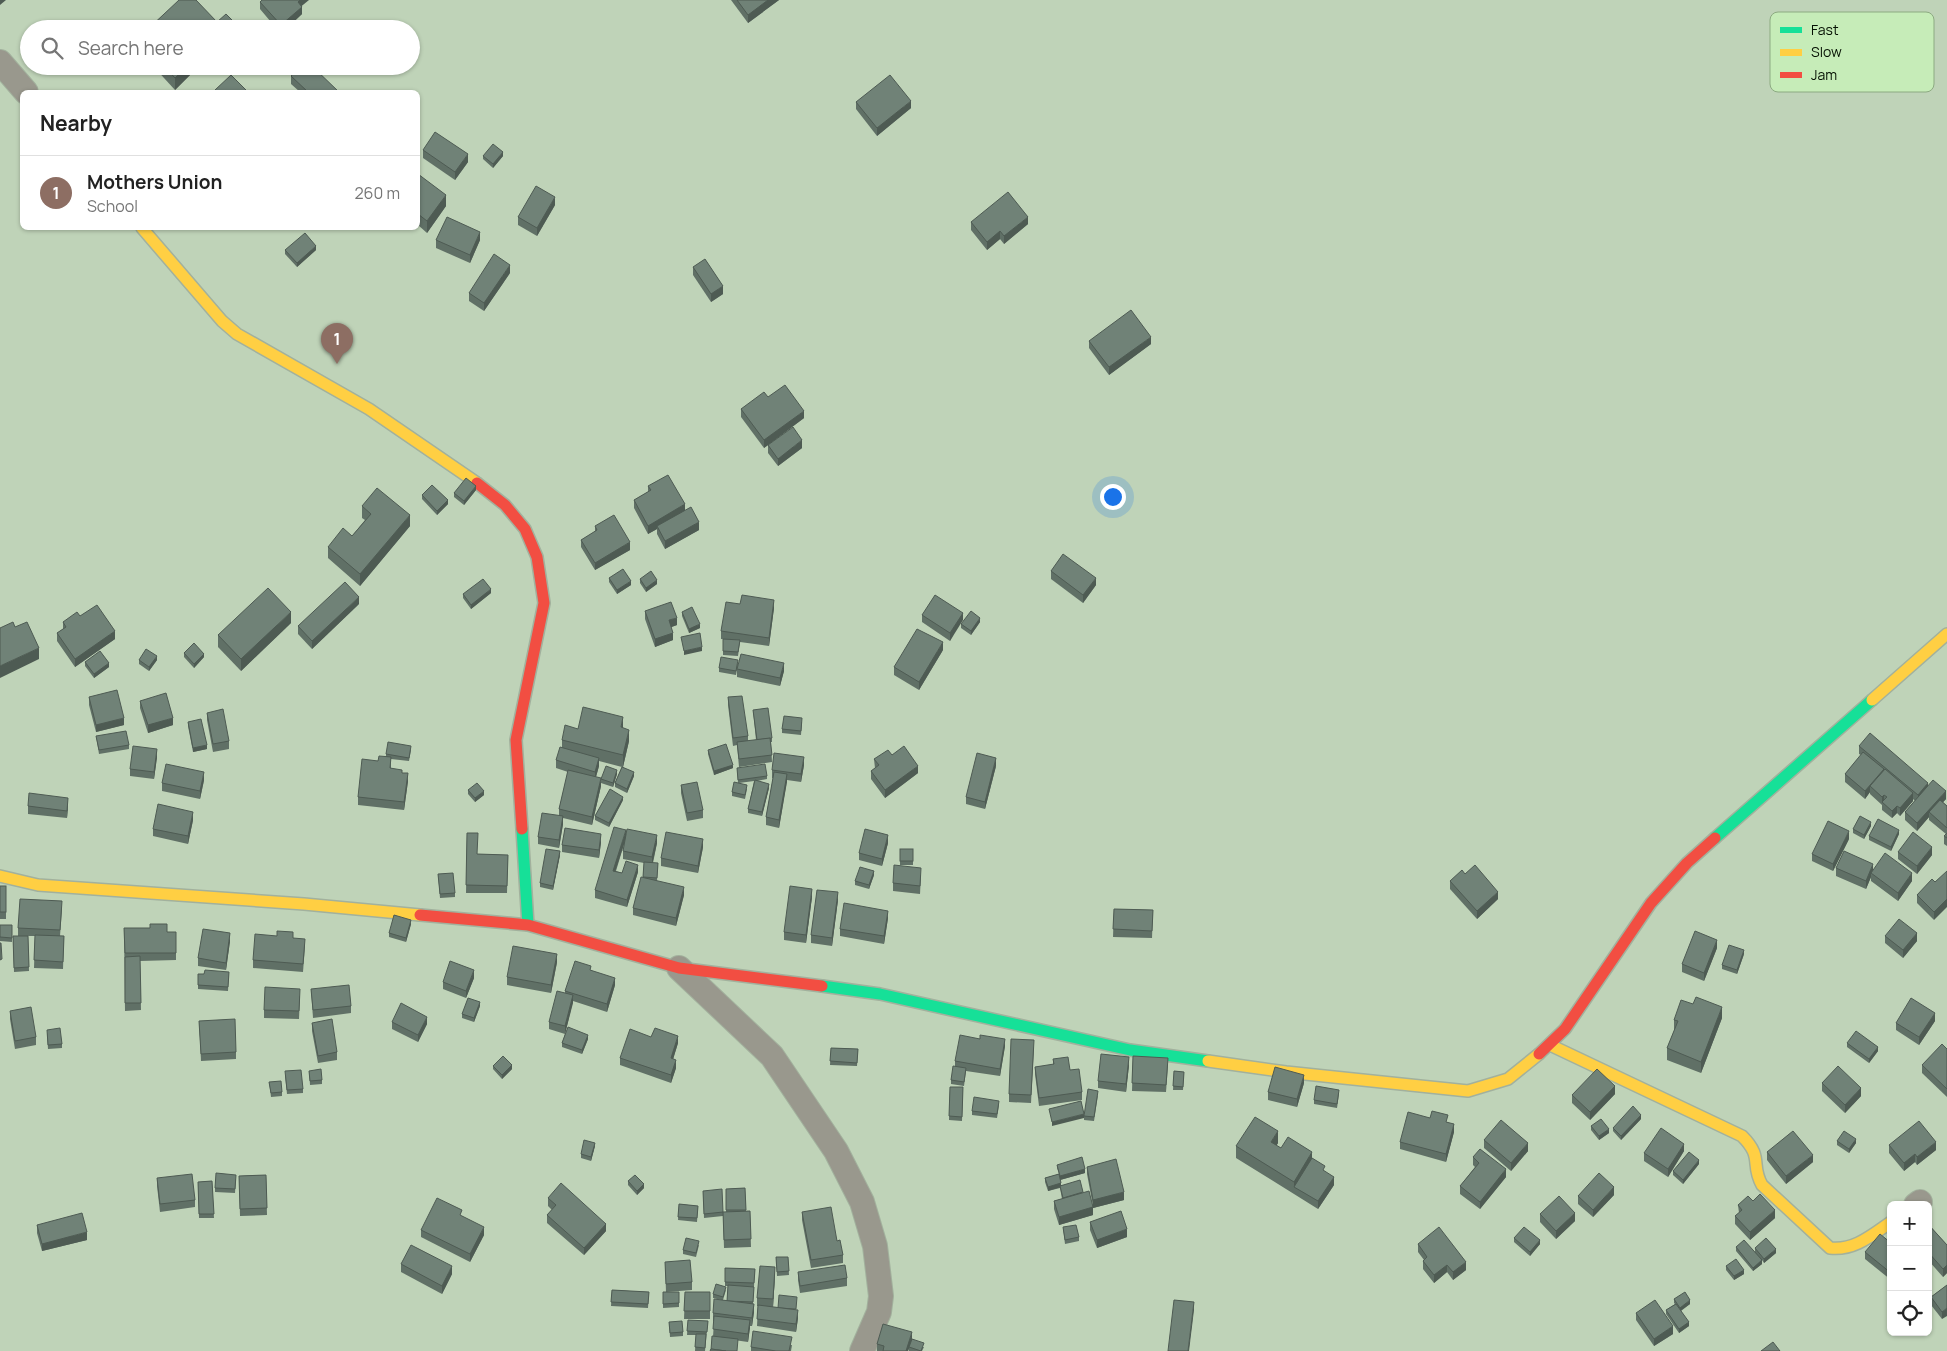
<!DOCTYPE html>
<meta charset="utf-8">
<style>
:root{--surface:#fff;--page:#f6f6f6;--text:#222;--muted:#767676;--line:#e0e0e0;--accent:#465442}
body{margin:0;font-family:Manrope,sans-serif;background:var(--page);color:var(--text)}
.controls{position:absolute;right:15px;bottom:15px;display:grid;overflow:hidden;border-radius:8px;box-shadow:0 1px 4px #0004}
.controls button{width:45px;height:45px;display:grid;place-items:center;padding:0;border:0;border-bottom:1px solid var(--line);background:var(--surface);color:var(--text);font:25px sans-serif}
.you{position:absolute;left:1112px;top:496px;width:18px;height:18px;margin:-12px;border:4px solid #fff;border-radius:50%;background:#1a73e8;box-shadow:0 0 0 8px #1a73e833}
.badge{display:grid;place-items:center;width:32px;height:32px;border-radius:50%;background:var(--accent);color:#fff;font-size:16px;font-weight:700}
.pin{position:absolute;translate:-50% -41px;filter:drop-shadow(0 1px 2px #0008)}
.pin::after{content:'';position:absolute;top:26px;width:18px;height:15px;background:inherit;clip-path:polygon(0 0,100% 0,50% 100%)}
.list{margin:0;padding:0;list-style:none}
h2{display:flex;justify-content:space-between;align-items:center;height:65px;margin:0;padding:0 20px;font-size:21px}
h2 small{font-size:16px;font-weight:400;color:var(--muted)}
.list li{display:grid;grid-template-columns:32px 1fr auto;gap:15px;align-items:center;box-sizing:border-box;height:75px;padding:0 20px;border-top:1px solid var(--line)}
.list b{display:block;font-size:19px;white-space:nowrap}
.list p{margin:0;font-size:16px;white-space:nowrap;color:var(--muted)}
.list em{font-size:16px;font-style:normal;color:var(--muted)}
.icon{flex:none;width:28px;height:28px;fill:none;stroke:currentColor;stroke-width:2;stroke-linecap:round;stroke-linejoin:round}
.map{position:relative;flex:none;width:1947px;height:1351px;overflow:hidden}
.search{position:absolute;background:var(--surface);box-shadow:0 1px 4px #0004;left:20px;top:20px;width:400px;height:55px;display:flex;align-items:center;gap:12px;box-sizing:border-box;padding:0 18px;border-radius:28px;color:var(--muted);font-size:19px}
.panel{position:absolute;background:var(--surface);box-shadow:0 1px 4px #0004;left:20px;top:90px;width:400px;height:140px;border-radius:8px}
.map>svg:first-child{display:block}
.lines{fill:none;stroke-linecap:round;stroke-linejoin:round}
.street-casing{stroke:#a2b19d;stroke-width:26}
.fast-casing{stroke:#a2b19d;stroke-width:14}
.slow-casing{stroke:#a2b19d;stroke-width:14}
.jam-casing{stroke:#a2b19d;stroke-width:14}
.street{stroke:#99988d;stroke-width:24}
.fast{stroke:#16e098;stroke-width:11}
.slow{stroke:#ffcf43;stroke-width:11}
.jam{stroke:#f24e42;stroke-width:11}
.wall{fill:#607066}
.shaded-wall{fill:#4e5b53}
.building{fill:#708277;stroke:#4e5b53}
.key{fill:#c6ecb8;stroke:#8caa81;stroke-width:1}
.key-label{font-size:14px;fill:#051002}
</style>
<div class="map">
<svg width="1947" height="1351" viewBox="0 0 1947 1351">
<rect width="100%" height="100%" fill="#bfd3b8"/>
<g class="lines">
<g class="street-casing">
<g id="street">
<polyline points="0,62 26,92"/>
<polyline points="679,968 772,1056 836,1151 862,1202 875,1246 881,1296 879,1312 862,1351"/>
<polyline points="1916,1205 1920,1202"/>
</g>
</g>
<g class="fast-casing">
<g id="fast">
<polyline points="522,829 528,925"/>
<polyline points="1715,838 1872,700"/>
<polyline points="822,986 880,994 1130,1050 1208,1061"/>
</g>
</g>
<g class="slow-casing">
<g id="slow">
<polyline points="142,228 222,321 237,334 369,409 477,483"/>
<polyline points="1872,700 1947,634"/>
<polyline points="0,876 38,885 304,904 420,915"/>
<path d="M1550 1045 1742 1136C1764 1158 1750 1164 1762 1185L1830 1248C1854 1251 1872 1235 1891 1222"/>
<polyline points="1208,1061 1286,1072 1468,1091 1508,1079 1539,1054"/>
</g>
</g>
<g class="jam-casing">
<g id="jam">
<polyline points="477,483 505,505 525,529 537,557 544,603 516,740 522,829"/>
<polyline points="420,915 528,925 679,968 822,986"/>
<polyline points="1539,1054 1565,1029 1651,903 1687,863 1715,838"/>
</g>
</g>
<use href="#street" class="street"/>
<use href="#fast" class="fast"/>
<use href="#slow" class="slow"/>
<use href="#jam" class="jam"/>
</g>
<g class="wall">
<polygon points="731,0 779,0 748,23"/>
<polygon points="260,2 302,6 302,14 286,29 275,29 276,28 260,9"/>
<polygon points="153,66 199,66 175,90"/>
<polygon points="263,66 272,66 268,71"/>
<polygon points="291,76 339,92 300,92 291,84"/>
<polygon points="856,102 911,108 877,136 856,109"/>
<polygon points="423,150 468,162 455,180 423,158"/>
<polygon points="483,156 503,156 493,168 483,159"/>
<polygon points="418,174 446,206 427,233 418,225"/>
<polygon points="555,205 537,236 518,225 518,217"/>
<polygon points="971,222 1028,224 1004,244 1000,239 987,250 971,230"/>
<polygon points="436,240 480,240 470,263 436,248"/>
<polygon points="285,250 316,250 297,267 285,254"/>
<polygon points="693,267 723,294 711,302 693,275"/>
<polygon points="510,273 484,311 469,301 469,293"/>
<polygon points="1089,341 1151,344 1109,375 1089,348"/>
<polygon points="768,397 804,418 764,448 741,417 741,409"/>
<polygon points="768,445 802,448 778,466 768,453"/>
<polygon points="648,486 685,511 699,530 665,549 657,534 657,529 648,534 634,508 634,500 648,492"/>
<polygon points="476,490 464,505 454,497 454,493"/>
<polygon points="422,495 448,504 437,515 422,499"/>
<polygon points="362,506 410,526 360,586 328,558 328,547 352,536 365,520 362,518"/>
<polygon points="595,526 630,550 595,570 581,547 581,540 595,532"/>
<polygon points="1051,571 1096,585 1083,603 1051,579"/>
<polygon points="609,578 631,585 617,594 609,582"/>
<polygon points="640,579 657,584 646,592 640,583"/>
<polygon points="491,593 471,609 463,598 463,594"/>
<polygon points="359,604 312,649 298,634 298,626"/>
<polygon points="774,608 769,646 740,642 738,656 723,655 723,639 721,639 721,631"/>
<polygon points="645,611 677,625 671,627 673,640 655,647 645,619"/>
<polygon points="682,612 700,628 689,633 682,616"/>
<polygon points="963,613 950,641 922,622 922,615"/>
<polygon points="80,616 115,639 75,667 57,641 57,633 63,629 63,622"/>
<polygon points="980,622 971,635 961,628 961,624"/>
<polygon points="291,623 241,671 218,647 218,635"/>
<polygon points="943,650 919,690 894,675 894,667"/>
<polygon points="184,653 204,657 194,668 184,657"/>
<polygon points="139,660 157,660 149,671 139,664"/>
<polygon points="85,662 109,667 94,678 85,666"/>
<polygon points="738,664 736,675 719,672 719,668"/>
<polygon points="737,669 784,671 780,686 737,677"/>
<polygon points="89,697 124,725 96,732 89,705"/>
<polygon points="728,697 748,736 748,741 756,740 753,710 772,738 772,742 771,742 772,762 739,767 737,745 733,746 728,705"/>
<polygon points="140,701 173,725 148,733 140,708"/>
<polygon points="207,713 229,741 229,749 213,752 207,720"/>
<polygon points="188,722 207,749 193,752 188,726"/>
<polygon points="802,722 801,735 782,733 782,729"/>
<polygon points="623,728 629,741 623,767 634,776 627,793 615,787 615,783 622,767 599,761 599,766 596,777 601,786 592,825 563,818 563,824 559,848 538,844 538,837 559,816 559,809 568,772 556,768 556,760 562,747 562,740 578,729"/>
<polygon points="96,736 129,745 129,749 99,754"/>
<polygon points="1859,746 1928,786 1946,799 1943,802 1947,806 1947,846 1944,844 1944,836 1946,834 1929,820 1929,817 1917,831 1905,820 1905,812 1915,801 1913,799 1913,801 1900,816 1897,813 1892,818 1882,810 1882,805 1870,794 1870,792 1865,799 1845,782 1845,774 1861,755 1859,754"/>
<polygon points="411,750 409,761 391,759 391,768 402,773 408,781 404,810 358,805 358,797 378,761 386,757 386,754"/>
<polygon points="708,750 733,768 714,775 708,754"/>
<polygon points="892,755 918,773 885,798 871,779 871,771 875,768 874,759"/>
<polygon points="157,757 154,779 130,776 130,769"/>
<polygon points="804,765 801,782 787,780 779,828 766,825 766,817 773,778 772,778 772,770"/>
<polygon points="996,766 985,809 966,804 966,797"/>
<polygon points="737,768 767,776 767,779 757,781 769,788 762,816 748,813 748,809 754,781 739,783 747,789 745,799 732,796 732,792 738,783"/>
<polygon points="617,774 613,787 601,783 601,779"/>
<polygon points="204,780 200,799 162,791 162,783"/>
<polygon points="681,785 703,810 703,818 687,821 681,793"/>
<polygon points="468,790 484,795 475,802 468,794"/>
<polygon points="623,800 609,827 595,820 595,816"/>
<polygon points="28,806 68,806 67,818 28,814"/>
<polygon points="193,820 188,844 153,836 153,829"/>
<polygon points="1871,826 1864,839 1853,833 1853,829"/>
<polygon points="467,833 477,854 508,855 507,893 466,893"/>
<polygon points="1899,834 1891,851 1869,840 1869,836"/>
<polygon points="626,836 657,843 653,863 658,863 657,881 684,895 676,926 633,915 633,908 643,878 644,863 623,859 623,851 625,841 616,871 622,873 638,872 627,907 595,898 595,890"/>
<polygon points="1849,839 1833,871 1812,861 1812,854"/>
<polygon points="601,842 599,858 562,852 562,845"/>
<polygon points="888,843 882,866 859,860 859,853"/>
<polygon points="703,847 698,873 661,866 661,858"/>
<rect x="900" y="849" width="13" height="16"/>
<polygon points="1898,852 1932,855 1917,874 1898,859"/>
<polygon points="560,855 553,890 540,887 540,883"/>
<polygon points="1836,868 1873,870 1912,881 1898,901 1871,881 1871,877 1866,889 1836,876"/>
<polygon points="438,874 455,893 455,897 440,898"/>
<polygon points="1465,874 1498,899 1477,919 1450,889 1450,881"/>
<polygon points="874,875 869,889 855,885 855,881"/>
<polygon points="921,875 920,894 893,891 893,883"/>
<polygon points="1935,882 1934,920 1917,903 1917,895"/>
<rect x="0" y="886" width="6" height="33"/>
<polygon points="812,897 806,943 784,940 784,932"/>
<polygon points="838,900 832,946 811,943 811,935"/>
<polygon points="62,909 60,936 64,936 63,969 34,968 35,936 28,936 29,971 14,972 13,936 18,936 18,928"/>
<polygon points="1114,909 1153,910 1152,938 1113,937"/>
<polygon points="888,918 884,944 840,936 840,929"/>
<polygon points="411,924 406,942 389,937 389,933"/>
<polygon points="0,925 12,925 12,942 0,941"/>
<polygon points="124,928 167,932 176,932 176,960 140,961 141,1010 125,1011"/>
<polygon points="1885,936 1917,941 1903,958 1885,943"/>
<polygon points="293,938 305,946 303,972 253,968 253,960"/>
<polygon points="230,941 226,970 198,966 198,958"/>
<polygon points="1717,948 1704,981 1682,972 1682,964"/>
<polygon points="1744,954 1737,974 1722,969 1722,965"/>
<polygon points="557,962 551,993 507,985 507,977"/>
<polygon points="591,970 615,985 607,1012 573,1001 565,1034 588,1039 582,1054 562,1047 562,1043 565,1034 549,1029 549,1022 565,993 565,991"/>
<polygon points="229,972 228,991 198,989 198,974 204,974"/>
<polygon points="474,978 466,998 443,989 443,982"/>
<polygon points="311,989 351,1006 351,1013 313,1018"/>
<polygon points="300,996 299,1019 264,1018 264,1010"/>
<polygon points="480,1006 474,1022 462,1018 462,1014"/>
<polygon points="10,1011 36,1037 36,1045 15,1049 10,1019"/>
<polygon points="1722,1018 1701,1073 1667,1060 1667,1048 1674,1031 1674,1020"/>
<polygon points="199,1021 236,1052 236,1059 201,1061"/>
<polygon points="1935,1021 1919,1045 1896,1030 1896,1023"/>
<polygon points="392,1022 427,1024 418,1042 392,1029"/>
<polygon points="312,1023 337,1052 337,1060 318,1063 312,1031"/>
<polygon points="47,1033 62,1044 62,1048 48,1049"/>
<polygon points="651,1037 678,1043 673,1059 676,1068 671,1083 620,1065 620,1058"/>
<polygon points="1847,1043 1878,1051 1869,1063 1847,1047"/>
<polygon points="1005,1046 1000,1076 966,1071 964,1086 951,1084 951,1080 955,1067 955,1061"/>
<polygon points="1034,1047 1031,1103 1009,1102 1009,1094"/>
<polygon points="831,1048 858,1049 857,1066 830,1065"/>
<polygon points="1947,1049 1947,1097 1922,1073 1922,1065"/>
<polygon points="1133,1056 1168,1065 1166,1092 1132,1091"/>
<polygon points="1053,1059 1070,1070 1082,1092 1082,1100 1039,1106 1035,1074 1035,1067 1053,1065"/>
<polygon points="1129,1065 1126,1092 1098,1088 1098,1081"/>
<polygon points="493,1066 512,1069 502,1079 493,1069"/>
<polygon points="309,1071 322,1080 322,1084 310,1085"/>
<polygon points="1174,1071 1184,1072 1183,1090 1173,1090"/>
<polygon points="285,1075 303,1089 303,1093 287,1094"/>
<polygon points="269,1082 282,1092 282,1096 271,1097"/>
<polygon points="1304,1083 1297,1107 1268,1100 1268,1092"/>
<polygon points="1822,1083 1861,1096 1845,1113 1822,1091"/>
<polygon points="950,1087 963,1087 962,1121 949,1120"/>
<polygon points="1339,1094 1337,1108 1314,1104 1314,1100"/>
<polygon points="1615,1094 1590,1120 1572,1103 1572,1095"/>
<polygon points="1098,1095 1094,1121 1084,1120 1084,1116"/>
<polygon points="999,1105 997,1118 972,1115 972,1111"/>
<polygon points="1641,1119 1621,1140 1613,1131 1613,1128"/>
<polygon points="1448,1122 1454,1132 1446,1162 1400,1149 1400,1142"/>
<polygon points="1591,1126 1609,1133 1599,1140 1591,1130"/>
<polygon points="1484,1140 1528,1151 1511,1171 1484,1148"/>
<polygon points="1837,1141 1856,1143 1849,1153 1837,1145"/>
<polygon points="1278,1143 1276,1146 1281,1148 1312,1158 1325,1172 1334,1185 1318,1209 1294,1194 1294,1192 1294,1194 1236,1158 1236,1146"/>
<polygon points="1889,1145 1936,1150 1917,1165 1915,1162 1904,1171 1889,1153"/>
<polygon points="595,1146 591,1161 581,1158 581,1154"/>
<polygon points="1684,1151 1668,1177 1644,1161 1644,1153"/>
<polygon points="1767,1152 1813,1162 1786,1184 1767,1160"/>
<polygon points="1473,1157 1506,1177 1480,1209 1460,1194 1460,1186 1475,1167 1473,1165"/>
<polygon points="1699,1164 1683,1184 1673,1175 1673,1171"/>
<polygon points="1057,1165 1085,1173 1060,1180 1061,1185 1083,1193 1093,1206 1087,1174 1087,1167 1124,1200 1093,1208 1093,1215 1059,1225 1054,1209 1054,1201 1062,1199 1060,1188 1048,1191 1045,1182 1045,1178 1059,1174 1057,1168"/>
<polygon points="266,1175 267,1215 240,1216 239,1176"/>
<polygon points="157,1178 195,1200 195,1207 160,1212 157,1186"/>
<polygon points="236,1179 235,1193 215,1192 215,1188"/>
<polygon points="212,1181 214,1218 199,1218 198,1182"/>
<polygon points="628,1181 644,1188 637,1195 628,1185"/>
<polygon points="745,1188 746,1211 750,1211 751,1247 724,1248 723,1216 704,1218 703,1191 723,1212 726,1212 726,1189"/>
<polygon points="1614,1195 1593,1217 1578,1204 1578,1196"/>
<polygon points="548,1198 606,1231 584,1255 547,1223 547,1215 552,1210 548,1206"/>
<polygon points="1753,1201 1775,1218 1750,1240 1735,1224 1735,1216 1739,1213 1738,1205"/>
<polygon points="679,1204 698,1206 697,1222 678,1220"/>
<polygon points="802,1212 837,1241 843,1255 843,1263 811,1268 802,1220"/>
<polygon points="1540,1214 1575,1221 1556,1239 1540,1222"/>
<polygon points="462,1216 484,1235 470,1262 421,1237 421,1230"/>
<polygon points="1090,1222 1127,1237 1097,1248 1090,1230"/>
<polygon points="1928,1224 1947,1245 1947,1273 1943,1277 1928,1260"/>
<polygon points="37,1225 87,1240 42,1251 37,1233"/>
<polygon points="1063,1227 1079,1237 1079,1241 1065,1244"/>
<polygon points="1514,1238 1540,1244 1530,1256 1514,1242"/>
<polygon points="1891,1243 1891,1280 1865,1259 1865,1252"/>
<polygon points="1418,1244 1466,1270 1453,1280 1447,1272 1434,1283 1423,1269 1423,1261 1424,1260 1418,1252"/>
<polygon points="699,1245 696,1257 683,1254 683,1250"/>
<polygon points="1736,1247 1755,1252 1755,1248 1776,1253 1764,1263 1762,1260 1762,1264 1753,1271 1736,1251"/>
<polygon points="776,1257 788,1257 789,1275 777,1276"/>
<polygon points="665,1262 692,1282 692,1290 666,1292"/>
<polygon points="401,1264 452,1274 442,1294 401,1272"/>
<polygon points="1726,1266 1744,1274 1734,1280 1726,1270"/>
<polygon points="725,1268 755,1269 753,1304 754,1312 752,1326 750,1326 748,1342 713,1337 714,1321 713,1321 713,1313 721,1300 713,1298 713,1294 726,1290 723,1300 727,1301 728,1286 725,1286"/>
<polygon points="798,1272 847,1278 847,1286 800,1293 798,1280"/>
<polygon points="775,1275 773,1307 796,1310 798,1318 796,1332 757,1326 758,1306 757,1306 757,1298"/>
<polygon points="1947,1285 1942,1319 1931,1305 1931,1297"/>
<polygon points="612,1290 649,1292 648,1308 611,1306"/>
<polygon points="663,1292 679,1292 679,1307 663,1308"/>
<polygon points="685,1292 710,1292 710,1319 684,1319"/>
<polygon points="1674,1299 1690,1304 1681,1311 1689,1326 1679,1333 1666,1314 1666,1310 1675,1304 1674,1303"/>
<polygon points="1636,1313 1673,1334 1654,1346 1636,1320"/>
<polygon points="688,1320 708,1321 705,1351 695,1351 696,1335 687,1335"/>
<polygon points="669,1322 683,1332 683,1336 670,1337"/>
<polygon points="912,1340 908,1351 877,1351 877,1344"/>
<polygon points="792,1345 791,1351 751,1351 751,1347"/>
<polygon points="909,1347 924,1347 922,1351 909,1351"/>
</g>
<g class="shaded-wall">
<polygon points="0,0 6,0 0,5"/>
<polygon points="300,0 309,0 298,9 298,2"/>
<polygon points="768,0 779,0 748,23 748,15"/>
<polygon points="302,7 302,14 286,29 281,29 281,25"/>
<polygon points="234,22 234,29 227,29"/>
<polygon points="187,66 199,66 175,90 175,78"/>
<polygon points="268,66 272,66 268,71"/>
<polygon points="911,101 911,108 877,136 877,128"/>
<polygon points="503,152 503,156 493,168 493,164"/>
<polygon points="468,154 468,162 455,180 455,172"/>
<polygon points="446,195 446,206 427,233 427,221"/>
<polygon points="555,197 555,205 537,236 537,228"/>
<polygon points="1028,217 1028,224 1004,244 1004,236"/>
<polygon points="1000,231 1000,239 987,250 987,242"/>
<polygon points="480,232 480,240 470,263 470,255"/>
<polygon points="316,246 316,250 297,267 297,263"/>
<polygon points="510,265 510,273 484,311 484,303"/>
<polygon points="723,286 723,294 711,302 711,294"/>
<polygon points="1151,337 1151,344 1109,375 1109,367"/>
<polygon points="804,411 804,418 764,448 764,440"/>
<polygon points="802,440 802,448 778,466 778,459"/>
<polygon points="476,486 476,490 464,505 464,501"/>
<polygon points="448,500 448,504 437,515 437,511"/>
<polygon points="685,504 685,512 657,526 657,529 648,534 648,526"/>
<polygon points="410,515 410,526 360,586 360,574"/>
<polygon points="699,522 699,530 665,549 665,541"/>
<polygon points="630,542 630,550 595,570 595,563"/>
<polygon points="1096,578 1096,585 1083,603 1083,595"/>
<polygon points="657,580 657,584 646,592 646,588"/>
<polygon points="631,581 631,585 617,594 617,590"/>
<polygon points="491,589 491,593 471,609 471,605"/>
<polygon points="359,597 359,604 312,649 312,641"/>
<polygon points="774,600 774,608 769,646 769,638"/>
<polygon points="291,612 291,623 241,671 241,659"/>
<polygon points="963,613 963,620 950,641 950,633"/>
<polygon points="677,618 677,625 669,628 669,620"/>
<polygon points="980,618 980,622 971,635 971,631"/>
<polygon points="700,624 700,628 689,633 689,629"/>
<polygon points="115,631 115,639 75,667 75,659"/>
<polygon points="673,633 673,640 655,647 655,639"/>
<polygon points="943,642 943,650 919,690 919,682"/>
<polygon points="702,647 702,651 684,655 684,651"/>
<polygon points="39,648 39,659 0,678 0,666"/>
<polygon points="204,654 204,657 194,668 194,664"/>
<polygon points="157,656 157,660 149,671 149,667"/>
<polygon points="109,663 109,667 94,678 94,674"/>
<polygon points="784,663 784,671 780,686 780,678"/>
<polygon points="623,717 623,729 621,727"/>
<polygon points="124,718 124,725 96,732 96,725"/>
<polygon points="173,718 173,725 148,733 148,725"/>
<polygon points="629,730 629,741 623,767 623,755"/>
<polygon points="207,745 207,749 193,752 193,748"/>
<polygon points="157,749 157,757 154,779 154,772"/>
<polygon points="804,757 804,765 801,782 801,774"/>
<polygon points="599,758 599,766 595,780 595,772"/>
<polygon points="996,758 996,766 985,809 985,802"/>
<polygon points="733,765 733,768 714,775 714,771"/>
<polygon points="918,766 918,773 885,798 885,790"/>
<polygon points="1884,769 1884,777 1870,786 1870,792 1865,799 1865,791"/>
<polygon points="617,770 617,774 613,787 613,783"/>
<polygon points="204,772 204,780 200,799 200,791"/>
<polygon points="634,772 634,776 627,793 627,789"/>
<polygon points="408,773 408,781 404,810 404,802"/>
<polygon points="787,774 787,782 779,828 779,820"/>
<polygon points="601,778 601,786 592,825 592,817"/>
<polygon points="1928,783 1928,791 1918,803 1918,795"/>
<polygon points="769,784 769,788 762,816 762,812"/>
<polygon points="484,791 484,795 475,802 475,798"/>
<polygon points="1946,791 1946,799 1932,814 1929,812 1929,817 1917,831 1917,823"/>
<polygon points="1913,793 1913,801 1900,816 1900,808"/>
<polygon points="1884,795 1884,803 1882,802 1882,797"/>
<polygon points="623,797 623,800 609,827 609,823"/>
<polygon points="68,798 68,806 67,818 67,811"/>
<polygon points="1897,806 1897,813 1892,818 1892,811"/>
<polygon points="193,812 193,820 188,844 188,836"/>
<polygon points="563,816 563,824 559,848 559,840"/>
<polygon points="1871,822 1871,826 1864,839 1864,835"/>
<polygon points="626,830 626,838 613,878 613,871"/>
<polygon points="1899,830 1899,834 1891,851 1891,847"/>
<polygon points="1849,831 1849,839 1833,871 1833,864"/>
<polygon points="601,834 601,842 599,858 599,850"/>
<polygon points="657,835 657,843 652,865 652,857"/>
<polygon points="888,835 888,843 882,866 882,859"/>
<polygon points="703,839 703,847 698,873 698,866"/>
<polygon points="1932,847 1932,855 1917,874 1917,866"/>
<polygon points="560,851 560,855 553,890 553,886"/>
<polygon points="1873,864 1873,872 1871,873 1871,877 1866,889 1866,881"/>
<polygon points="638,865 638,872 627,907 627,900"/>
<polygon points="874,871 874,875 869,889 869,885"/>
<polygon points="1912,873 1912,881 1898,901 1898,893"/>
<polygon points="684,887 684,895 676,926 676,918"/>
<polygon points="812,889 812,897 806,943 806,935"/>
<polygon points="838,892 838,900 832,946 832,938"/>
<polygon points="1498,892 1498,899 1477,919 1477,911"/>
<polygon points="1947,899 1947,907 1934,920 1934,912"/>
<polygon points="888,911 888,918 884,944 884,936"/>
<polygon points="411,920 411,924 406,942 406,938"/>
<polygon points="230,933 230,941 226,970 226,963"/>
<polygon points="1917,933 1917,941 1903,958 1903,950"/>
<polygon points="1717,940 1717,948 1704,981 1704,973"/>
<polygon points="1744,950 1744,954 1737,974 1737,970"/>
<polygon points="557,954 557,962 551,993 551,985"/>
<polygon points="474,970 474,978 466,998 466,991"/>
<polygon points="615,978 615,985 607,1012 607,1004"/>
<polygon points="573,995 573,1003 565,1034 565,1026"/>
<polygon points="480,1002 480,1006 474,1022 474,1018"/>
<polygon points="1722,1007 1722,1018 1701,1073 1701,1062"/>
<polygon points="1935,1013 1935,1021 1919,1045 1919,1037"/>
<polygon points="427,1017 427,1024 418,1042 418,1035"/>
<polygon points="588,1035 588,1039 582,1054 582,1050"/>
<polygon points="678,1036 678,1043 671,1066 671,1058"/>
<polygon points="1005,1039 1005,1046 1000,1076 1000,1069"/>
<polygon points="1878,1047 1878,1051 1869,1063 1869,1059"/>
<polygon points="1129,1057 1129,1065 1126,1092 1126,1084"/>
<polygon points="676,1060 676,1068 671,1083 671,1075"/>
<polygon points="512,1065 512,1069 502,1079 502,1075"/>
<polygon points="1304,1075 1304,1083 1297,1107 1297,1099"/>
<polygon points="1615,1086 1615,1094 1590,1120 1590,1112"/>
<polygon points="1861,1088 1861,1096 1845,1113 1845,1105"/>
<polygon points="1084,1114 1084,1118 1052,1126 1052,1122"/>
<polygon points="1641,1115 1641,1119 1621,1140 1621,1136"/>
<polygon points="1454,1124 1454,1132 1446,1162 1446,1154"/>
<polygon points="1609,1129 1609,1133 1599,1140 1599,1136"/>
<polygon points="1278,1131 1278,1143 1271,1154 1271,1142"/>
<polygon points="1856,1139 1856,1143 1849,1153 1849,1149"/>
<polygon points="1936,1142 1936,1150 1917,1165 1917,1157"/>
<polygon points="595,1143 595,1146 591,1161 591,1157"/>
<polygon points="1528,1143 1528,1151 1511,1171 1511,1163"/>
<polygon points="1684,1144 1684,1151 1668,1177 1668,1169"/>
<polygon points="1312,1152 1312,1163 1294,1187 1294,1194 1294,1182"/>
<polygon points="1915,1154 1915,1162 1904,1171 1904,1163"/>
<polygon points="1813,1155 1813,1162 1786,1184 1786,1176"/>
<polygon points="1699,1160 1699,1164 1683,1184 1683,1180"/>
<polygon points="1085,1169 1085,1173 1060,1180 1060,1176"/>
<polygon points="1506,1169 1506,1177 1480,1209 1480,1202"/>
<polygon points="1334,1177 1334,1185 1318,1209 1318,1201"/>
<polygon points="1061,1183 1061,1187 1048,1191 1048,1187"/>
<polygon points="644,1184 644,1188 637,1195 637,1191"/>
<polygon points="1614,1187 1614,1195 1593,1217 1593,1210"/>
<polygon points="1124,1192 1124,1200 1093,1208 1093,1200"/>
<polygon points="1093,1207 1093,1215 1059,1225 1059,1217"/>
<polygon points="1775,1210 1775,1218 1750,1240 1750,1232"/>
<polygon points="1575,1213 1575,1221 1556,1239 1556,1231"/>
<polygon points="606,1224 606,1231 584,1255 584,1248"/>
<polygon points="484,1227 484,1235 470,1262 470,1254"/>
<polygon points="1127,1229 1127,1237 1097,1248 1097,1240"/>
<polygon points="87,1232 87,1240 42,1251 42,1244"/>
<polygon points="1540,1240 1540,1244 1530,1256 1530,1252"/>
<polygon points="1776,1249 1776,1253 1764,1263 1764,1259"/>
<polygon points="1762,1260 1762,1264 1753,1271 1753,1268"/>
<polygon points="1466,1262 1466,1270 1453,1280 1453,1272"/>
<polygon points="1447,1265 1447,1272 1434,1283 1434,1275"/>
<polygon points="1947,1265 1947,1273 1943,1277 1943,1269"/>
<polygon points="452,1266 452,1274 442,1294 442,1286"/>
<polygon points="775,1267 775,1275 773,1307 773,1299"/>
<polygon points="1744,1270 1744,1274 1734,1280 1734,1276"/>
<polygon points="1690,1300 1690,1304 1680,1311 1680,1308"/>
<polygon points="1194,1302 1194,1310 1189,1351 1188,1351"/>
<polygon points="754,1304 754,1312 752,1326 752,1318"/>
<polygon points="1947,1308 1947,1316 1942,1319 1942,1312"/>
<polygon points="798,1310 798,1318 796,1332 796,1324"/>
<polygon points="750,1320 750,1328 748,1342 748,1334"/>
<polygon points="1689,1322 1689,1326 1679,1333 1679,1329"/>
<polygon points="1673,1326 1673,1334 1654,1346 1654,1339"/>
<polygon points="912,1332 912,1340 908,1351 906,1351"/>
</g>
<g class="building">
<polygon points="179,0 196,0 217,22 226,14 234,22 227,29 148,29"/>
<polygon points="262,0 300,0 298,2 302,7 281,25 260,2"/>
<polygon points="737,0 768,0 748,15"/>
<polygon points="164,66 187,66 175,78"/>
<polygon points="302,66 312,66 339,92 308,92 291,76"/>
<polygon points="231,75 248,92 217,92 215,90"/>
<polygon points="890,75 911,101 877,128 856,102"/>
<polygon points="435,132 468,154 455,172 423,150"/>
<polygon points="493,144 503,152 493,164 483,156"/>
<polygon points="418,174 446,195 427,221 418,214"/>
<polygon points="536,186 555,197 537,228 518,217"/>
<polygon points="1008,192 1028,217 1004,236 1000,231 987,242 971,222"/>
<polygon points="447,217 480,232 470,255 436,240"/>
<polygon points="305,233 316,246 297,263 285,250"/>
<polygon points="494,254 510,265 484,303 469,293"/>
<polygon points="705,259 723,286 711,294 693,267"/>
<polygon points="1131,310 1151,337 1109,367 1089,341"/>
<polygon points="785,385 804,411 764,440 741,409 764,392 768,397"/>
<polygon points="793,427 802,440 778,459 768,445"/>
<polygon points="668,475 685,504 648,526 634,500 651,490 648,486"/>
<polygon points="466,478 476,486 464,501 454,493"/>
<polygon points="432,485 448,500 437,511 422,495"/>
<polygon points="377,488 410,515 360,574 328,547 343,528 352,536 371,514 362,506"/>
<polygon points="691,507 699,522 665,541 657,526"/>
<polygon points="614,515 630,542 595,563 581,540 597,530 595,526"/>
<polygon points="1063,554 1096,578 1083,595 1051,571"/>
<polygon points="623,569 631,581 617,590 609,578"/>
<polygon points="651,571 657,580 646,588 640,579"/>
<polygon points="483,579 491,589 471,605 463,594"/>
<polygon points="345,582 359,597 312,641 298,626"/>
<polygon points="268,588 291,612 241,659 218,635"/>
<polygon points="742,595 774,600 769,638 721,631 726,602 740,604"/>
<polygon points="935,595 963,613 950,633 922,615"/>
<polygon points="671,602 677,618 669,620 673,633 655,639 645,611"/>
<polygon points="97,605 115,631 75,659 57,633 66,627 63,622 77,612 80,616"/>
<polygon points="692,607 700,624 689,629 682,612"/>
<polygon points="971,611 980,618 971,631 961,624"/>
<polygon points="13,622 15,627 27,622 39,648 0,666 0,628"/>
<polygon points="917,629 943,642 919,682 894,667"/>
<polygon points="700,633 702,647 684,651 681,637"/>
<polygon points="723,639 740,640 738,652 723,651"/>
<polygon points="194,643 204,654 194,664 184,653"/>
<polygon points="146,649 157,656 149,667 139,660"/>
<polygon points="100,651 109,663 94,674 85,662"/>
<polygon points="741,654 784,663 780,678 737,669"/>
<polygon points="721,657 738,660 736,671 719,668"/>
<polygon points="117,690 124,718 96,725 89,697"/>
<polygon points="166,693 173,718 148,725 140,701"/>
<polygon points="742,696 748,736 733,738 728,697"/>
<polygon points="583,707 623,717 621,727 629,730 623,755 562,740 565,725 578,729"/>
<polygon points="768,708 772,738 757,740 753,710"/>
<polygon points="223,709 229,741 213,744 207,713"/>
<polygon points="784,716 802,718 801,731 782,729"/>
<polygon points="201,719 207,745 193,748 188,722"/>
<polygon points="126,731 129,745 99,750 96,736"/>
<polygon points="1870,733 1928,783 1918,795 1859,746"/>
<polygon points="770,738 772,755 739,759 737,742"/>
<polygon points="388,742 411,746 409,758 386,754"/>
<polygon points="726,744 733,765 714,771 708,750"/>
<polygon points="133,746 157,749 154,772 130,769"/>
<polygon points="904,746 918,766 885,790 871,771 879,765 874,759 888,750 892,755"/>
<polygon points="560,747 599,758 595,772 556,760"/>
<polygon points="1863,752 1884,769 1865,791 1845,774"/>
<polygon points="774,753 804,757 801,774 772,770"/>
<polygon points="977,753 996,758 985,802 966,797"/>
<polygon points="379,756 391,757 390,768 402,770 402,773 408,773 404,802 358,797 362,759 378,761"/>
<polygon points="166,764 204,772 200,791 162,783"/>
<polygon points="765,764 767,776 738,780 737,768"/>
<polygon points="606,766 617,770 613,783 601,779"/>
<polygon points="622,767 634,772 627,789 615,783"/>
<polygon points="1885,769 1913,793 1900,808 1897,806 1892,811 1882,802 1887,797 1884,795 1882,797 1870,786"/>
<polygon points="568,770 601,778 592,817 559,809"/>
<polygon points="774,772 787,774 779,820 766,817"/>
<polygon points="755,780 769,784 762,812 748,809"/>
<polygon points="1933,780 1946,791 1917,823 1905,812"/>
<polygon points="697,782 703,810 687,813 681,785"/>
<polygon points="734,782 747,785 745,795 732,792"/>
<polygon points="477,783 484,791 475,798 468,790"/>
<polygon points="610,789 623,797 609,823 595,816"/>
<polygon points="29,793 68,798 67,811 28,806"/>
<polygon points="1940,800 1947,806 1947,828 1929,812"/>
<polygon points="158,804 193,812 188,836 153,829"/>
<polygon points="542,813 563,816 559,840 538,837"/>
<polygon points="1860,816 1871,822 1864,835 1853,829"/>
<polygon points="1878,819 1899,830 1891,847 1869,836"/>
<polygon points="1828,821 1849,831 1833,864 1812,854"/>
<polygon points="614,827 626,830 613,871 622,873 626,861 638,865 627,900 595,890"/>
<polygon points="565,828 601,834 599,850 562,845"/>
<polygon points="627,829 657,835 652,857 623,851"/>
<polygon points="865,829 888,835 882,859 859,853"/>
<polygon points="666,832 703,839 698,866 661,858"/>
<polygon points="1913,832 1932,847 1917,866 1898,852"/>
<polygon points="467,833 478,833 477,854 508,855 507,886 466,885"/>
<polygon points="1947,833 1947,838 1944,836"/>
<polygon points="546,849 560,851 553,886 540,883"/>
<rect x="900" y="849" width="13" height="12"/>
<polygon points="1844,851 1873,864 1866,881 1836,868"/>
<polygon points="1885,853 1912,873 1898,893 1871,873"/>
<polygon points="644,862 658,863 657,878 643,877"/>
<polygon points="894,865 921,868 920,886 893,883"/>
<polygon points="1475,865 1498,892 1477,911 1450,881 1462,870 1465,874"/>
<polygon points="860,867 874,871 869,885 855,881"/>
<polygon points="1947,871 1947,899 1934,912 1917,895 1932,879 1935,882"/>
<polygon points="453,873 455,893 440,894 438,874"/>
<polygon points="641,877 684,887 676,918 633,908"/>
<rect x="0" y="886" width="6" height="26"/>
<polygon points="790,886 812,889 806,935 784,932"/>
<polygon points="817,890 838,892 832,938 811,935"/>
<polygon points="20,899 62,901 60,930 18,928"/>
<polygon points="844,903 888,911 884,936 840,929"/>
<polygon points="1114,909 1153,910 1152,931 1113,929"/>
<polygon points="394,915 411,920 406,938 389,933"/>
<polygon points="1899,919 1917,933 1903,950 1885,936"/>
<polygon points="150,924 167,924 167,932 176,932 176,953 125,953 124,928 150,928"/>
<polygon points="0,925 12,925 12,938 0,937"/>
<polygon points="203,929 230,933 226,963 198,958"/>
<polygon points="277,931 293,932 293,938 305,939 303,964 253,960 255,934 277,936"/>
<polygon points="1695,931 1717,940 1704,973 1682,964"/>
<polygon points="35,935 64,936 63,962 34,960"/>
<polygon points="13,936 28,936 29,967 14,968"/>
<polygon points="0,943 1,943 2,959 0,960"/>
<polygon points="1729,945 1744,950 1737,970 1722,965"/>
<polygon points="513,946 557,954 551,985 507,977"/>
<polygon points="140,956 141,1003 125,1003 125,957"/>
<polygon points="450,961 474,970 466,991 443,982"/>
<polygon points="575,961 591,966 590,970 615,978 607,1004 565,991"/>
<polygon points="205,970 229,972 228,987 198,985 198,974 204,974"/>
<polygon points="349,985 351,1006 313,1010 311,989"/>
<polygon points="265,987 300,989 299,1011 264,1010"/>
<polygon points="557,991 573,995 565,1026 549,1022"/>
<polygon points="1696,997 1722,1007 1701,1062 1667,1048 1678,1021 1674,1020 1681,1000 1693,1004"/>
<polygon points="468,998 480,1002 474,1018 462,1014"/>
<polygon points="1911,998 1935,1013 1919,1037 1896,1023"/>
<polygon points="401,1003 427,1017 418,1035 392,1022"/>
<polygon points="31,1007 36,1037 15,1041 10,1011"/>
<polygon points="235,1019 236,1052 201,1054 199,1021"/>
<polygon points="332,1019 337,1052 318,1056 312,1023"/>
<polygon points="568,1027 588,1035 582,1050 562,1043"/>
<polygon points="60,1028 62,1044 48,1045 47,1030"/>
<polygon points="655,1028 678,1036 671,1058 676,1060 671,1075 620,1058 630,1029 651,1037"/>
<polygon points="1856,1031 1878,1047 1869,1059 1847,1043"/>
<polygon points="960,1035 980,1039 980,1035 1005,1039 1000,1069 955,1061"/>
<polygon points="1011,1039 1034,1040 1031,1095 1009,1094"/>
<polygon points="1942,1044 1947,1049 1947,1089 1922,1065"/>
<polygon points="831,1048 858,1049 857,1063 830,1061"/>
<polygon points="1101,1054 1129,1057 1126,1084 1098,1081"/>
<polygon points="503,1056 512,1065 502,1075 493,1066"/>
<polygon points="1133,1056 1168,1058 1166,1085 1132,1083"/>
<polygon points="1068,1057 1070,1070 1079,1069 1082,1092 1039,1098 1035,1067 1054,1064 1053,1059"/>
<polygon points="953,1066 966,1068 964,1082 951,1080"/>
<polygon points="1838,1066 1861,1088 1845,1105 1822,1083"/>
<polygon points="1275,1067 1304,1075 1297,1099 1268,1092"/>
<polygon points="321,1069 322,1080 310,1081 309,1071"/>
<polygon points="1597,1069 1615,1086 1590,1112 1572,1095"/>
<polygon points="301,1070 303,1089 287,1090 285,1071"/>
<polygon points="1174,1071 1184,1072 1183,1087 1173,1086"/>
<polygon points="281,1081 282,1092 271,1093 269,1082"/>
<polygon points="1316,1086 1339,1090 1337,1104 1314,1100"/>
<polygon points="950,1087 963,1087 962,1117 949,1116"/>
<polygon points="1088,1089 1098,1091 1094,1117 1084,1116"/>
<polygon points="974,1097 999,1101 997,1114 972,1111"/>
<polygon points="1081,1101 1084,1114 1052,1122 1049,1109"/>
<polygon points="1633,1106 1641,1115 1621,1136 1613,1128"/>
<polygon points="1432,1111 1448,1115 1446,1122 1454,1124 1446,1154 1400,1142 1408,1112 1430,1118"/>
<polygon points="1255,1117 1278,1131 1271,1142 1281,1148 1288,1137 1312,1152 1294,1182 1236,1146"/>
<polygon points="1601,1119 1609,1129 1599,1136 1591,1126"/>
<polygon points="1501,1120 1528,1143 1511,1163 1484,1140"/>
<polygon points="1919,1121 1936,1142 1917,1157 1915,1154 1904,1163 1889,1145"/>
<polygon points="1661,1128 1684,1144 1668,1169 1644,1153"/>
<polygon points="1793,1131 1813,1155 1786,1176 1767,1152"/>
<polygon points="1844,1131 1856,1139 1849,1149 1837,1141"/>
<polygon points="584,1140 595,1143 591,1157 581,1154"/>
<polygon points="1480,1149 1506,1169 1480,1202 1460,1186 1479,1163 1473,1157"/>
<polygon points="1689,1152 1699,1160 1683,1180 1673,1171"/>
<polygon points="1082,1157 1085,1169 1060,1176 1057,1165"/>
<polygon points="1312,1158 1325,1166 1323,1170 1334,1177 1318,1201 1294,1187"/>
<polygon points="1116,1159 1124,1192 1093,1200 1087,1167"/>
<polygon points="216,1173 236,1175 235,1189 215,1188"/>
<polygon points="1599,1173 1614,1187 1593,1210 1578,1196"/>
<polygon points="192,1174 195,1200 160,1204 157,1178"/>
<polygon points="1059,1174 1061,1183 1048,1187 1045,1178"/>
<polygon points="266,1175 267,1208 240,1209 239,1176"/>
<polygon points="635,1175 644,1184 637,1191 628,1181"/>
<polygon points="1080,1180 1083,1192 1063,1198 1060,1186"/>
<polygon points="212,1181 214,1214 199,1214 198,1182"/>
<polygon points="561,1183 606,1224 584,1248 547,1215 556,1205 548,1198"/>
<polygon points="745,1188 746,1210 726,1210 726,1189"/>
<polygon points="722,1189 723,1212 704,1214 703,1191"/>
<polygon points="1089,1191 1093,1207 1059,1217 1054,1201"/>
<polygon points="1760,1194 1775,1210 1750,1232 1735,1216 1742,1210 1738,1205 1748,1196 1753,1201"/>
<polygon points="1559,1196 1575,1213 1556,1231 1540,1214"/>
<polygon points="437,1198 462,1210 460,1215 484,1227 470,1254 421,1230"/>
<polygon points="679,1204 698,1206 697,1218 678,1217"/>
<polygon points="831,1207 837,1241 840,1240 843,1255 811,1260 802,1212"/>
<polygon points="750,1211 751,1239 724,1240 723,1212"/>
<polygon points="1121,1211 1127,1229 1097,1240 1090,1222"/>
<polygon points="82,1213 87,1232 42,1244 37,1225"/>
<polygon points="1928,1224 1947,1245 1947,1265 1943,1269 1928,1252"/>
<polygon points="1076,1225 1079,1237 1065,1240 1063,1227"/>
<polygon points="1439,1227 1466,1262 1453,1272 1447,1265 1434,1275 1423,1261 1427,1257 1418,1244"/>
<polygon points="1524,1227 1540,1240 1530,1252 1514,1238"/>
<polygon points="1880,1234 1891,1243 1891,1273 1865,1252"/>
<polygon points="686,1238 699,1241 696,1253 683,1250"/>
<polygon points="1766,1238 1776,1249 1764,1259 1755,1248"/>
<polygon points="1744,1240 1762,1260 1753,1268 1736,1247"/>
<polygon points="411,1245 452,1266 442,1286 401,1264"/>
<polygon points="776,1257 788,1257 789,1271 777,1272"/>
<polygon points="1736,1259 1744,1270 1734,1276 1726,1266"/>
<polygon points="690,1260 692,1282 666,1284 665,1262"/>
<polygon points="845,1265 847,1278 800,1286 798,1272"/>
<polygon points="760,1266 775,1267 773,1299 757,1298"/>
<polygon points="725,1268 755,1269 754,1283 725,1282"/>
<polygon points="716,1284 726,1287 723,1297 713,1294"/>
<polygon points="728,1285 754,1287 753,1302 727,1301"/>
<polygon points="1947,1285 1947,1308 1942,1312 1931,1297"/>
<polygon points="612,1290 649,1292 648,1304 611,1302"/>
<polygon points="663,1292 679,1292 679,1303 663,1304"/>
<polygon points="685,1292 710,1292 710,1311 684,1311"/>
<polygon points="1685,1292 1690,1300 1680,1308 1674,1299"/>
<polygon points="779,1295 797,1297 796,1309 778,1308"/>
<polygon points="714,1299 754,1304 752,1318 713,1313"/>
<polygon points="1174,1300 1194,1302 1188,1351 1168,1351"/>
<polygon points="1655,1300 1673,1326 1654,1339 1636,1313"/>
<polygon points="1676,1304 1689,1322 1679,1329 1666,1310"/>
<polygon points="758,1305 798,1310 796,1324 757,1319"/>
<polygon points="714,1316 750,1320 748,1334 713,1329"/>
<polygon points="688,1320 708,1321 707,1332 687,1331"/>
<polygon points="682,1321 683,1332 670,1333 669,1322"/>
<polygon points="883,1324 912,1332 906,1351 883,1351 884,1346 877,1344"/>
<polygon points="753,1331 792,1337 789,1351 776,1351 751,1347"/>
<polygon points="696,1334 706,1334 705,1348 695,1347"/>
<polygon points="712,1336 738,1339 737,1351 726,1351 711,1349 711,1350"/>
<polygon points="912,1339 924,1343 921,1351 909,1347"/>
<polygon points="1773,1342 1780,1351 1761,1351"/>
<polygon points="711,1349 726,1351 710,1351"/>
</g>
<rect x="1770" y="12" width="164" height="80" rx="8" class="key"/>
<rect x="1780" y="27" width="22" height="6" fill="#16e098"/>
<rect x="1780" y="49" width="22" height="7" fill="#ffcf43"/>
<rect x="1780" y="72" width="22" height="6" fill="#f24e42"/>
<g class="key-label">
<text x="1811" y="35">Fast</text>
<text x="1811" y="57">Slow</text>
<text x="1811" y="80">Jam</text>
</g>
</svg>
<div class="controls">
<button>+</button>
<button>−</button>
<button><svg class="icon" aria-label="locate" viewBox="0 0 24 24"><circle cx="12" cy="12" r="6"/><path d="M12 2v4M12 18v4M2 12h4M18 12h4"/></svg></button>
</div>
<div class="you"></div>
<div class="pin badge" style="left:337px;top:364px;background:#8d6e63">1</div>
<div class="search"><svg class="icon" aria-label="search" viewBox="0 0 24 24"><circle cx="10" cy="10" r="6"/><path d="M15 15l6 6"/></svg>Search here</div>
<section class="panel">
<h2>Nearby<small></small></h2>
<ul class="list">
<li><span class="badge" style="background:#8d6e63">1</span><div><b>Mothers Union</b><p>School</p></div><em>260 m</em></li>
</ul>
</section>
</div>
